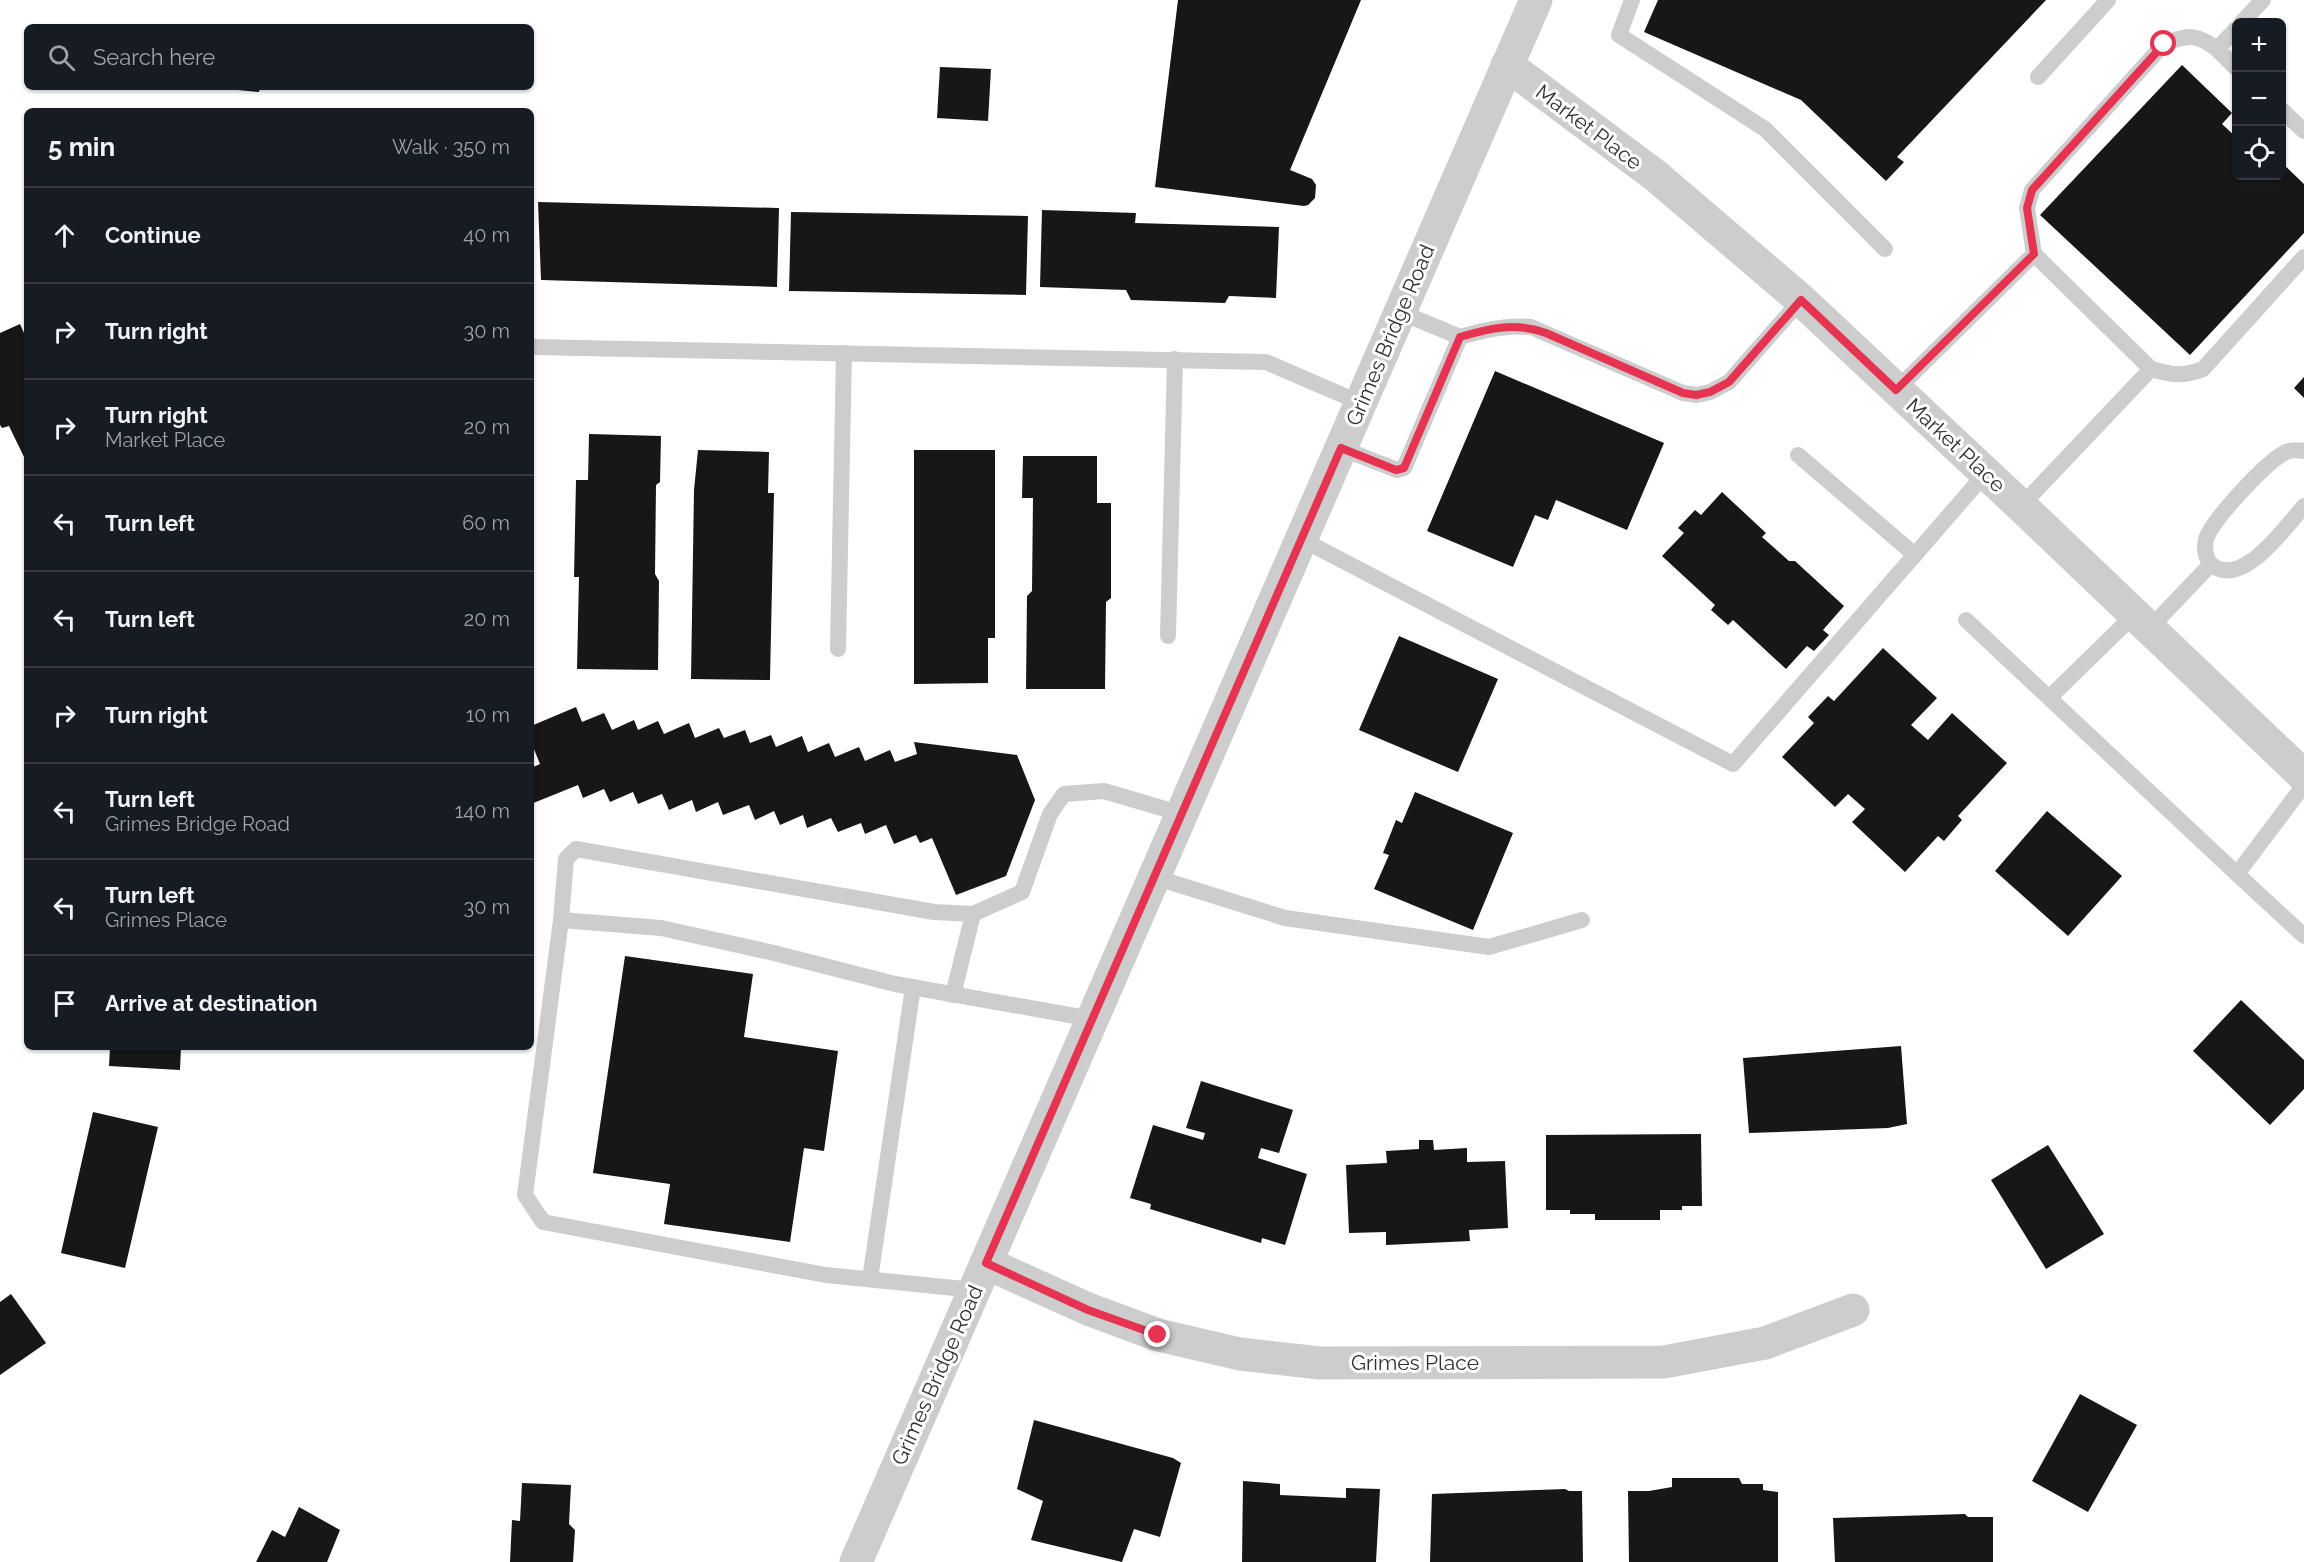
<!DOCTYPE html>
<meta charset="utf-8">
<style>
:root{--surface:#171b24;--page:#242831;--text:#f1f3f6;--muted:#9ea1a6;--line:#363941}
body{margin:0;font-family:Raleway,sans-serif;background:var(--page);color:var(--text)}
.controls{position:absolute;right:18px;top:18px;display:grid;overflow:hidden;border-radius:9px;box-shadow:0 2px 4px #0004}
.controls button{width:54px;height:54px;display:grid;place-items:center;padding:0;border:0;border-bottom:2px solid var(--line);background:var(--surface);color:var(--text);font:30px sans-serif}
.stop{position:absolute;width:18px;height:18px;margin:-14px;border:4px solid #e63351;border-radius:50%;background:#fff}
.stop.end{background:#e63351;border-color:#fff;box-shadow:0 2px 6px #0008}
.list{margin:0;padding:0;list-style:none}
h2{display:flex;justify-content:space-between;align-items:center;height:78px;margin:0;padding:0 24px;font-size:26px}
h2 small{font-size:20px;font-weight:400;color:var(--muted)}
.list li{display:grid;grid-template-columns:39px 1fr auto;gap:18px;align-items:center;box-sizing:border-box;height:96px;padding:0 24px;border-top:2px solid var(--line)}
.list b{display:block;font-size:22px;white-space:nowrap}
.list p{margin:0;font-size:20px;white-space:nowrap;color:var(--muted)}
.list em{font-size:20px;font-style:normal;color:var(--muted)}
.icon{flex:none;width:33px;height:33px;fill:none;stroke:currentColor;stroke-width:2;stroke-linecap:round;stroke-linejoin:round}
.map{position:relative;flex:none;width:2304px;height:1562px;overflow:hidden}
.search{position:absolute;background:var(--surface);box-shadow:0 2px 4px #0004;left:24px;top:24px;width:510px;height:66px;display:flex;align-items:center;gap:15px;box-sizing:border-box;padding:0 21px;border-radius:9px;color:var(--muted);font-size:22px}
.panel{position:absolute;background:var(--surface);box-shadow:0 2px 4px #0004;left:24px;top:108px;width:510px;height:942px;border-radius:9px}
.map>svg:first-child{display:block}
.building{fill:#171717}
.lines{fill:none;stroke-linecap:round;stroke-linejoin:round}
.service{stroke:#cdcdcd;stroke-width:16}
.minor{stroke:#cdcdcd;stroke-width:33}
.tertiary{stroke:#cdcdcd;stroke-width:33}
.route{stroke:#e63351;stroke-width:8}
.labels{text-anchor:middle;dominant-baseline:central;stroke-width:6;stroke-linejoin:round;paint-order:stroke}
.street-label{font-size:21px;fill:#303030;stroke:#fff}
</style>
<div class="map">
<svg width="2304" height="1562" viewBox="0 0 2304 1562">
<rect width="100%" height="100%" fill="#fff"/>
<g class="building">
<polygon points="1178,0 1361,0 1290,170 1312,179 1316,185 1315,198 1308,205 1304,206 1155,187"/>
<polygon points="1658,0 2046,0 1897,157 1904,162 1886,181 1801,100 1644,32"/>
<polygon points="2182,65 2232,113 2222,124 2236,137 2236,176 2282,176 2282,163 2304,184 2304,233 2190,355 2040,215"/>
<polygon points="940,67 991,69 988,121 937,118"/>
<polygon points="238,87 260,87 259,92 238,90"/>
<polygon points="538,202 779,208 777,287 541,280"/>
<polygon points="1042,210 1136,213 1135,223 1279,227 1276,298 1229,296 1225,303 1131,300 1126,290 1040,287"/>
<polygon points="791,212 1028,216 1026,295 789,291"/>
<polygon points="20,324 27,340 27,458 25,459 9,426 2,428 0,425 0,333"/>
<polygon points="1495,371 1664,443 1627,530 1556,500 1548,520 1535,515 1513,567 1427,531"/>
<polygon points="2304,377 2304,398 2294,388"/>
<polygon points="589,434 661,436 660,482 656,485 655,574 659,581 658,670 577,669 579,577 574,577 576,480 588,480"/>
<polygon points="698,450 769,452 768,493 774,493 770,680 691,679 694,490"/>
<polygon points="914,450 995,450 995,638 988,638 988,683 914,684"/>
<polygon points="1023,456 1097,456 1097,503 1111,503 1111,598 1106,602 1105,689 1026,689 1027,596 1032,591 1033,498 1022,498"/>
<polygon points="1722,492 1766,533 1762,537 1789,561 1795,561 1844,606 1823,630 1829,635 1814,651 1807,646 1786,669 1733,620 1728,625 1711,610 1715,605 1662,556 1684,533 1678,528 1695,510 1701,515"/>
<polygon points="1399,636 1498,679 1458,772 1359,730"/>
<polygon points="1883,648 1937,698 1911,725 1928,740 1952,713 2007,763 1958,816 1962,820 1944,841 1938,836 1905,872 1852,822 1865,809 1848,794 1835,807 1782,757 1814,723 1808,717 1828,696 1834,701"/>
<polygon points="576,707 582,722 604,713 612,730 634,720 638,730 658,721 664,734 689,723 695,738 719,728 724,738 745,730 750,743 771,735 776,747 802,736 808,752 829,743 835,757 859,747 865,761 890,750 895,762 917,754 914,742 1017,755 1035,800 1006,876 956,895 932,838 920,843 916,835 894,844 886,825 865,834 861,823 838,832 831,818 807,828 803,815 780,825 774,811 755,820 749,805 723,815 718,802 696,812 692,800 669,810 662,794 638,804 633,792 610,802 604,789 583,798 578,785 531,804 531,768 540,764 531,742 531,726"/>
<polygon points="1415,792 1513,833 1473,930 1374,889 1389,855 1383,853 1396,820 1402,823"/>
<polygon points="2047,811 2122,876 2068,936 1995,871"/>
<polygon points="625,956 753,974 744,1037 838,1051 824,1151 804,1148 790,1242 664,1224 670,1184 593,1173"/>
<polygon points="2241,1000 2304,1060 2304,1089 2270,1125 2193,1051"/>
<polygon points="1901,1046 1907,1124 1888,1128 1749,1133 1743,1058"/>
<polygon points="110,1047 181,1047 180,1070 109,1066"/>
<polygon points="1201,1081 1293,1110 1279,1153 1261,1148 1258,1158 1307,1174 1285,1245 1262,1238 1261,1243 1150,1209 1151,1204 1130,1198 1153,1125 1203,1140 1205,1133 1186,1128"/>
<polygon points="93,1112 158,1127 125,1268 61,1253"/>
<polygon points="1701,1134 1702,1206 1682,1206 1682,1210 1660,1210 1660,1220 1595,1220 1595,1214 1570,1214 1570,1210 1546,1210 1546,1135"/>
<polygon points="1419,1140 1433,1140 1434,1150 1467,1148 1467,1162 1505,1161 1508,1228 1469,1230 1470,1241 1386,1245 1386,1232 1349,1233 1346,1165 1387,1163 1386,1151 1419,1149"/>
<polygon points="2048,1145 2104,1234 2046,1269 1991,1180"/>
<polygon points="11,1294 46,1343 0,1375 0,1302"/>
<polygon points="2080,1394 2137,1425 2088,1512 2032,1481"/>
<polygon points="1034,1420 1173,1458 1181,1463 1160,1537 1134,1529 1122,1562 1031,1540 1043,1501 1017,1489"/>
<polygon points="1672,1478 1739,1478 1742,1484 1763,1484 1763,1490 1778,1492 1778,1562 1629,1562 1628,1491 1649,1491 1672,1487"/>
<polygon points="1243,1481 1280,1484 1280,1495 1346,1498 1346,1488 1380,1489 1376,1562 1242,1562"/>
<polygon points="522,1483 571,1485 569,1524 575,1530 573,1562 510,1562 512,1520 520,1521"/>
<polygon points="1565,1489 1569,1491 1582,1491 1583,1562 1430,1562 1432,1494"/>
<polygon points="299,1507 340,1530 327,1562 256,1562 272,1530 285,1537"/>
<polygon points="1965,1514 1968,1517 1993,1517 1993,1562 1835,1562 1833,1518"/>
</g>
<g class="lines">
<g class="service">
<polyline points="1632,0 1619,35 1765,129 1885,249"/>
<polyline points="2242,22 2263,0"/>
<polyline points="2217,49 2236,68"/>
<polyline points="2038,77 2108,0"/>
<polyline points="2282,110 2304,131"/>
<path d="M1460 337C1484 330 1506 325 1531 327L1683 393 1697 395 1710 392 1729 382 1801 300"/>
<polyline points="531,347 1266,362 1361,403"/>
<path d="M2151 369C2172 375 2182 377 2203 369L2304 257"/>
<path d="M1896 390 2034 254 2027 208 2032 190 2164 44C2188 34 2197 34 2217 49L2236 29"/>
<polyline points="1341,448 1397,470 1404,468 1460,337 1400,312"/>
<path d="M2304 451C2299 450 2291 450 2286 452 2267 461 2213 519 2206 539 2204 547 2205 559 2212 565 2243 589 2286 526 2304 506"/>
<polyline points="1798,455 1915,555"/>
<polyline points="2021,506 2151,369 2034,254"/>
<polyline points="1301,539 1733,764 1985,474"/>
<polyline points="1966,620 2237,874"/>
<polyline points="2149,629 2211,564"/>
<polyline points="1168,636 1175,359"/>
<polyline points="838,649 844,353"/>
<polyline points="2050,697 2134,615"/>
<polyline points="2304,785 2237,874 2304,936"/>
<polyline points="1154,877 1285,918 1489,947 1582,920"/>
<polyline points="561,920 661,928 774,953 895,984 1092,1019"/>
<polyline points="953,995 973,914"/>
<polyline points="870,1279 913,987"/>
<polyline points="974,1290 826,1275 543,1222 525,1195 561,920 566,859 576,849 934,912 973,914 1022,892 1050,814 1064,794 1104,791 1182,814"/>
</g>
<g class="minor">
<polyline points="1507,65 1656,176 1801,300 2021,506 2304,776"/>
<polyline points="986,1263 1088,1309 1158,1335 1240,1354 1320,1363 1664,1362 1765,1343 1853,1310"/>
</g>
<polyline class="tertiary" points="856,1562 1536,0"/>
</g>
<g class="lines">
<path class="route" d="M1158 1335 1088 1310 986 1263 1341 448 1396 470 1404 468 1460 337C1490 328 1516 322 1546 333L1683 393 1696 395 1710 392 1729 382 1801 300 1896 390 2034 254 2027 208 2032 190 2164 44"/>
</g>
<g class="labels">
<g class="street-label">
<text transform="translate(1589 127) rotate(37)">Market Place</text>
<text transform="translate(1390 335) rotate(-67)">Grimes Bridge Road</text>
<text transform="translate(1956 445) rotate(43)">Market Place</text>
<text x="1415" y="1362">Grimes Place</text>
<text transform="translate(937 1375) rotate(-66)">Grimes Bridge Road</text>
</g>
</g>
</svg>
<div class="controls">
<button>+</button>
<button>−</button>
<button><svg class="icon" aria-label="locate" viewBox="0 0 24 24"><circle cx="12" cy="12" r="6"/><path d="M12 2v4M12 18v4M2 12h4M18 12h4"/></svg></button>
</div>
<div class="stop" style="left:2164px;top:44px"></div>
<div class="stop end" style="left:1158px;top:1335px"></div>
<div class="search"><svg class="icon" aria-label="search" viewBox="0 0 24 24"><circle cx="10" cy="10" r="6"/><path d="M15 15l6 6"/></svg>Search here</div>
<section class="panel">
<h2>5 min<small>Walk · 350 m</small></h2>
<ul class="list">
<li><svg class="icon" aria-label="ahead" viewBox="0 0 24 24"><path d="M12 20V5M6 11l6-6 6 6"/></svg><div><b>Continue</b></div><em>40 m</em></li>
<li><svg class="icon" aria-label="right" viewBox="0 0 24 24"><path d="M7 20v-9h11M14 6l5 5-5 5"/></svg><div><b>Turn right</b></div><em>30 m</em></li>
<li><svg class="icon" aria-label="right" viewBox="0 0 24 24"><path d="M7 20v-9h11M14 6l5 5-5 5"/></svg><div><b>Turn right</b><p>Market Place</p></div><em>20 m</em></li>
<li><svg class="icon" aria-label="left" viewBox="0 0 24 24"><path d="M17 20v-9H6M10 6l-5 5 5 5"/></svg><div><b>Turn left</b></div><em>60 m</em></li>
<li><svg class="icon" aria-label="left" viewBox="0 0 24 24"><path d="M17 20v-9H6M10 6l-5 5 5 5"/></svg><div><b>Turn left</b></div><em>20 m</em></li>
<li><svg class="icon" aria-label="right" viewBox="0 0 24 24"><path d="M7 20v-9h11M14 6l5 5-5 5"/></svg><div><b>Turn right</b></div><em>10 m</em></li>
<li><svg class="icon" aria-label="left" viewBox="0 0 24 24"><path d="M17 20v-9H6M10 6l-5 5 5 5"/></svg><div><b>Turn left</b><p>Grimes Bridge Road</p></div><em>140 m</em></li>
<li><svg class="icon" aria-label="left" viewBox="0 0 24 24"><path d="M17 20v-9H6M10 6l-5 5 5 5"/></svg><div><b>Turn left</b><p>Grimes Place</p></div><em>30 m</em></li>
<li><svg class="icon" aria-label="arrive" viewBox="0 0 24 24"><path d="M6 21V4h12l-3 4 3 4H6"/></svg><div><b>Arrive at destination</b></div></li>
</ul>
</section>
</div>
